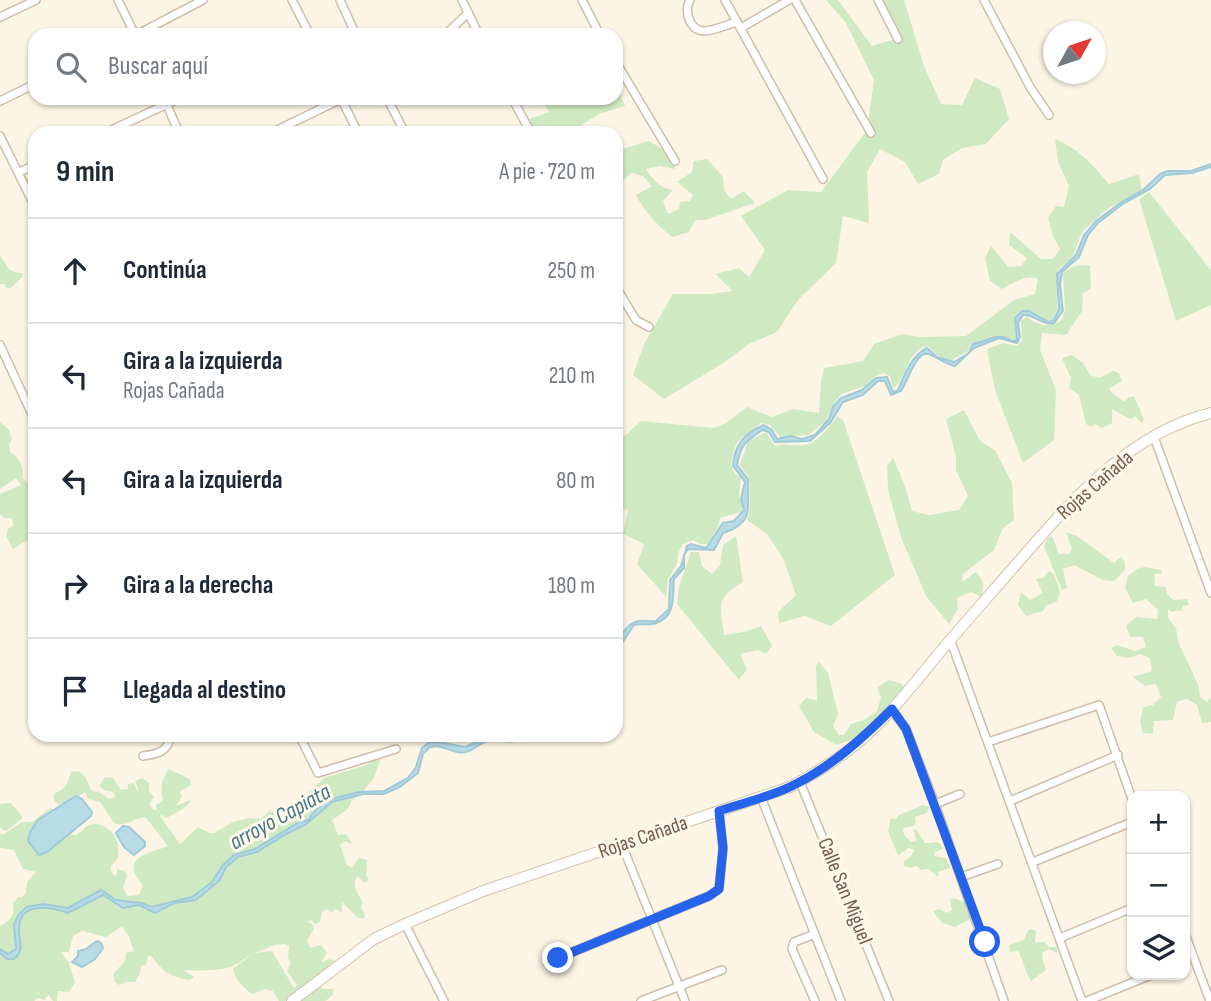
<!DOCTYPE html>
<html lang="es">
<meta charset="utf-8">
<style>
:root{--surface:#fff;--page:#f2f2f3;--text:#1f2937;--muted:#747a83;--line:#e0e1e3}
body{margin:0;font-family:"Sofia Sans Condensed",sans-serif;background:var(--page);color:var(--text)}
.controls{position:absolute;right:21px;bottom:21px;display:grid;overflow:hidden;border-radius:14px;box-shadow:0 2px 5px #0004}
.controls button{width:63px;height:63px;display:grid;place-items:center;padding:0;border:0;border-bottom:2px solid var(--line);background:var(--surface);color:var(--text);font:35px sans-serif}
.compass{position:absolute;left:1043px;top:21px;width:63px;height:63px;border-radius:50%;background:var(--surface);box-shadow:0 2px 5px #0004;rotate:50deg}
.stop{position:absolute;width:21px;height:21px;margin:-16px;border:5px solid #2563eb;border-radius:50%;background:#fff}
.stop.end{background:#2563eb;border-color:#fff;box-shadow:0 2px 7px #0008}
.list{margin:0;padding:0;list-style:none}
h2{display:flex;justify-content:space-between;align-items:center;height:91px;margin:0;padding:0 28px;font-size:30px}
h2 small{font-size:23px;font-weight:400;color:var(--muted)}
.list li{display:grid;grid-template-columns:46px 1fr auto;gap:21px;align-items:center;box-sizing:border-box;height:105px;padding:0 28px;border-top:2px solid var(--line)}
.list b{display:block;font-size:26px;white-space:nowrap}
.list p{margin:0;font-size:23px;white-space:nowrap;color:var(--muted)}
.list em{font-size:23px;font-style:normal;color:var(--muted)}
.icon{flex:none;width:38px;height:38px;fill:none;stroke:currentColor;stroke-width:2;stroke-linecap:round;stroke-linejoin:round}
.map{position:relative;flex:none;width:1211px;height:1001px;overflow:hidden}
.search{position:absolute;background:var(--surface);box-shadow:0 2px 5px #0004;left:28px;top:28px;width:595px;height:77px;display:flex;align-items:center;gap:18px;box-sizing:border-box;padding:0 24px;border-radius:21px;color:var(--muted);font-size:26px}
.panel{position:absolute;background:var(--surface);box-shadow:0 2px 5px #0004;left:28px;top:126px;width:595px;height:616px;border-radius:21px}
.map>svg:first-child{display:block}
.green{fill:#cfeac3;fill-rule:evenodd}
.water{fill:#b9dbe6;stroke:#a0cad8;stroke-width:2}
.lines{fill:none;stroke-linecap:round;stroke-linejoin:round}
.minor-casing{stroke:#cebeab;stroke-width:10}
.secondary-casing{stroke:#d3c0ab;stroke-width:12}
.minor{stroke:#fff;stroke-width:7}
.secondary{stroke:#fff;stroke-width:10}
.route{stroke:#2563eb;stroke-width:9}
.labels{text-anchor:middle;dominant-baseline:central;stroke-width:6;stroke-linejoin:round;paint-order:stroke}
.street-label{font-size:21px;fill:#755d4a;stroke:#fff9eb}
.water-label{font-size:23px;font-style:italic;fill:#447789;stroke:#fff9eb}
</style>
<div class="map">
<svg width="1211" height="1001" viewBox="0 0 1211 1001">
<rect width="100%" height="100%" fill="#fcf5e5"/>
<g class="green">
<polygon points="826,0 838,0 872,46 895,39 874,0 904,0 924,66 941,104 962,105 975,78 1000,89 1009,119 986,144 962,148 943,160 939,174 918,184 905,162 880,149 867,172 869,223 843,216 836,263 798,300 777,332 749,344 725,362 664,399 633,375 644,344 673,294 711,294 733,291 715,274 739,268 749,277 765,250 741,216 788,190 821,192 867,130 874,80 846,23"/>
<polygon points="616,82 625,106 599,114 572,131 573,133 534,133 529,119 549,112 540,98 616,98"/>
<path d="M1055 139C1079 149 1092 164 1109 184L1139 174 1142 191 1107 209 1082 232 1073 256 1057 271V309L1054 318 1048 321 1022 310 1014 317 1017 334 1015 340C994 331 991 339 971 344L968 351 950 361 937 355 928 346C907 350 907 377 893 389L890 376 884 373 877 375 867 385 842 394 835 402 825 422 808 435 780 437 770 425 761 423C741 442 735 434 731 466L735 474 741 477 739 497 743 506 741 512 720 518 719 525 708 544H701L693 540 683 544 678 553 677 564 668 579 666 597 637 564 644 544 623 534 628 510 616 505V444L641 421 714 428 726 423 747 407 772 417 793 409 819 413 821 382 824 368 863 361 874 344 902 334 919 337 966 336 1014 300 1035 294 1038 279C1025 274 1014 283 1002 289L990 281 985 258 991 246 1008 267 1021 266 1027 258 1009 245 1010 232 1041 259H1053L1060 249 1053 236 1048 218 1056 206 1064 207 1069 186 1058 162Z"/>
<path d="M649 141 666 151 676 169 660 166 646 169C653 180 660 188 673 190L663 201 668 214 679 209 680 202 690 201 693 195 677 182 692 172 694 161 707 159 723 177 724 190 731 199 744 191 755 203 705 220H695L689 232 672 237C658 226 644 211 636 195L652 186 643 176 631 173 621 183 616 184V151Z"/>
<polygon points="1149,192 1211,270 1211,305 1176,321 1139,199"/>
<path d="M0 256C7 264 7 273 22 273L23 276 11 288H6L4 284H0Z"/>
<path d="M1090 265 1091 289 1083 293 1082 311 1066 335 1042 333 1040 350 1056 390 1054 440 1023 463 995 390 987 349 1003 343 1018 346 1022 339 1021 321 1027 317C1040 326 1048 328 1062 320L1065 310 1063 273 1074 266Z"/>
<polygon points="1072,355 1083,363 1090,375 1099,378 1113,371 1119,373 1122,381 1110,388 1110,391 1124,402 1129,397 1134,396 1144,420 1141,423 1136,416 1130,419 1112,409 1112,423 1102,428 1095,424 1091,427 1086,424 1079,395 1069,388 1071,378 1062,358"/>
<path d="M964 410 980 441 995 450 1012 483 1014 520 1003 528 994 550 963 574 962 582 976 572C984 581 985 585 981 597L971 592 957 598 958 609 949 624 926 596 901 537 888 490 887 466 893 458 905 486 912 511 929 515 959 510 968 496 956 470V457L946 419Z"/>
<path d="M837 416 843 420 895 575 831 626 805 616 779 623 778 612 796 595 783 558 767 534 747 520C752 506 749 492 749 477L740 465 748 441 766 432 775 446C786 443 793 446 803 445 818 444 829 427 837 416Z"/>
<path d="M0 422 9 430 12 439 9 445 10 452C21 459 23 465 23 478L26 482H35V527L32 529 35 546 26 541 13 549 6 536 8 529 14 525 11 518H4L0 514V494L21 485 16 478 0 489Z"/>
<polygon points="1066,532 1077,536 1114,563 1121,557 1125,562 1125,570 1114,581 1103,580 1074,565 1063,569 1067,588 1062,590 1044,546 1048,538 1052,536 1059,554 1069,554 1072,549"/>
<path d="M736 536 743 582C715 599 720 605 724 635L744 632 761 626 772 646 766 654 758 650 740 654 747 669 739 680 677 604 679 587 691 552H699L702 566 712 574 720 565 723 545Z"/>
<polygon points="1144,567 1161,570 1162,573 1154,574 1155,586 1166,587 1167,594 1173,600 1187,599 1189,605 1183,606 1182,610 1171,612 1168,609 1168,618 1176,628 1178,641 1199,687 1200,697 1207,702 1211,697 1211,722 1202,723 1197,705 1187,699 1177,702 1173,720 1154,721 1153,734 1143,733 1140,722 1143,707 1153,705 1161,697 1156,684 1145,686 1133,677 1152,671 1150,658 1141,654 1129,658 1117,656 1111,648 1117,645 1135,651 1146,647 1143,637 1130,637 1126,626 1136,617 1157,619 1158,610 1146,599 1133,603 1125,588 1128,576 1137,569"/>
<polygon points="1049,571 1054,574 1060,592 1057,601 1046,606 1043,611 1026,616 1018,605 1021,592 1030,600 1043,593 1036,579 1043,578"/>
<polygon points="819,662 828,673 838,714 833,726 839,735 844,735 851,724 864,720 877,711 881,697 877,687 889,680 900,683 905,688 888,711 859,738 836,745 814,732 799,706 806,698 817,700 816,666"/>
<path d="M377 758 380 761 374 778 361 794 352 800 348 809 332 820 338 835 346 834 352 843 350 844 346 841 340 845 347 865 352 868 359 858 367 860 366 875 369 880 364 883 359 877 356 878C352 885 358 895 363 902L361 907 365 915 364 918H358L342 902V913L336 909 331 912 326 909 322 912 320 922 315 924 311 920 307 921 312 924 314 929 307 940 310 948 321 945 327 953 321 962 331 959 338 964 321 987 322 989H333V995L325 1001H279L273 991 265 989 252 994C244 988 235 980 233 969L252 954C246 957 240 963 233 966 221 971 197 971 183 970L194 977 190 980C168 976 165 973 151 956H148L146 965 141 966 140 973 135 982H126L119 985 115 982 113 974 125 961 126 953 134 951 129 937 122 926 106 937 82 931 73 936 69 952H61L69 963 75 982 69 992 58 991 57 1001H53L49 995 44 1000 38 998 34 1001H0V926C11 920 15 915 13 903L18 897H22L26 893 27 882 36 872 23 869 14 850 0 848V834H4L22 822H32L50 808 52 809 65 833 76 835 82 831C91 817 112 826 117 841 119 845 118 853 118 858L111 866V871L114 876 117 874V869L125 871 127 876 123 888 128 896 139 895 143 886C140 880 136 877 134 871 129 855 157 851 168 846L146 818C135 816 127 828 114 823L100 802 88 799 85 792 65 806C59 805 51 801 54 794 67 787 66 787 71 772 86 769 86 781 92 791L101 793 109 799 115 797 114 792 106 791 99 786 105 777 113 778 121 790 128 789V784L133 783 139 793 135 781 142 778 149 783V791L154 797 149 804 153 810H157L156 805 163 801C161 785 160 783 169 769L190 779 191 785 179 792 182 796 176 806 192 799C187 809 176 812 167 818L162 815 160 816 180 844 198 827 209 833H214L233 822 249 818 260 819 269 812 286 809 308 793 324 778 366 765ZM285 944 289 946 288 958 291 963 287 971 297 985 294 988 272 951 255 953 275 945Z"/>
<polygon points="11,803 23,818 6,831 0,828 0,804"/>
<path d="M923 805 929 807 927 813 915 817 916 821 914 826 903 828 904 835 911 842 916 841 914 830 916 829 925 843C935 843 938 839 943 849L935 852 934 856 946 858 950 868 938 872 939 877 928 869 921 870 916 866 910 868 904 866V861L911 856 914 850 909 848 898 855 888 831 891 818 896 819 899 815Z"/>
<polygon points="954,898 969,904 970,919 955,927 942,923 933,911 939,909 947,913 952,910 950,900"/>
<path d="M1031 929 1036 931 1035 942H1044L1049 947H1057V953L1049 949 1043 952 1042 958 1046 970 1031 981C1025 973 1024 961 1018 951L1010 952 1009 945 1024 940 1028 930Z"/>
</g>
<g class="water">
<path d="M1211 164V167L1192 173 1165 175 1150 189 1124 203 1098 223 1088 235 1079 257 1062 272 1060 284 1063 311 1054 323C1042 326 1035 314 1023 315L1018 323 1020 337 1017 343 999 338 974 348 955 366C945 364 936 356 928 354 916 351 907 383 901 391L891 395 885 381H878L863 395 843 402 830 423 810 441 775 442 769 432 762 430C746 442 741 443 737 465L748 479C746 506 757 522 723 533L714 550 688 549 684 555V568L674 579C672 596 677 616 656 623 649 626 641 623 634 625L616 652C616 641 626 623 639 621 645 620 650 622 656 621L669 609 670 580 681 566 687 546 691 544 706 548 723 523 734 521 744 510 741 499 745 482 733 466C734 445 745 433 764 425L772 430 777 439 790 436 802 439 815 435 829 419 833 407 841 398 862 390 876 378 887 377 893 392 898 390C904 375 912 355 927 348L937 357 954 362 969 353 973 344C991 341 995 331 1013 341L1017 340 1015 318 1022 311H1029L1048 322 1054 320 1059 309 1057 274 1076 255 1084 235 1096 221 1123 201 1142 191 1160 174 1167 171H1191Z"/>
<path d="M521 735H530C508 748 503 737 487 741 476 745 470 755 457 752 447 750 440 744 430 747L423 754 418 773 400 787 384 794H363L332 802 305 825 286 834 257 852 238 857 226 867 220 880 196 900 174 903 155 913 139 905 123 908 103 895 68 913C51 907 20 901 19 928 18 941 26 949 14 959H7L0 953V949L8 954 16 949 14 924 19 914 27 907 43 904 68 908 101 890 116 900 142 903 151 907 192 897 211 883 223 865 234 855 255 849 296 824 308 820 323 801 359 792 384 791 408 778 416 767 422 748 429 742H438L465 747 491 736 508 738Z"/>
<polygon points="76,796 82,799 92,812 91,816 47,852 39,855 28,841 30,832 38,820"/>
<polygon points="123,826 129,827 145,842 145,846 134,855 124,847 116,833"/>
<polygon points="97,941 101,943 103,948 95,959 82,967 72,962 78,956 78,951 86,949"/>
</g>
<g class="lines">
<g class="minor-casing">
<g id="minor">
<polyline points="118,0 135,35"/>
<polyline points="292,0 310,35"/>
<polyline points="340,0 356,35"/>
<polyline points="462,0 479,35"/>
<polyline points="582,0 600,35"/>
<path d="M690 0C684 11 689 30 704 31 714 31 728 24 737 22"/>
<polyline points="725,0 823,179"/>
<polyline points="795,0 871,133"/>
<polyline points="878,0 898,39"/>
<polyline points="984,0 1030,87 1049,115"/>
<polyline points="0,17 36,0"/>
<polyline points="741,28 789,0"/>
<polyline points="136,35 203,0"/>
<polyline points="445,35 468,13"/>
<polyline points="616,62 675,161"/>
<polyline points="164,98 179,133"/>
<polyline points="341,98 358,133"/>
<polyline points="387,98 405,133"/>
<polyline points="512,98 531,133"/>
<polyline points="0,101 35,84"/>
<polyline points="105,133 180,98"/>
<polyline points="271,133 341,99"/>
<polyline points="0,136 35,207"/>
<polyline points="19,172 35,165"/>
<polyline points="616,287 636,320 649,327"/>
<polyline points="0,345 35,421"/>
<polyline points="1154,437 1211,593"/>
<polyline points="950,639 1082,1001"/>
<polyline points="892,710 906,729 935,804 1004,1001"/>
<polyline points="299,735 318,773 396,749"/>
<polyline points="988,742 1099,705 1132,799"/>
<path d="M143 756C158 754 168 752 171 735"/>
<polyline points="800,782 889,1001"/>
<polyline points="761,797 841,1001"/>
<polyline points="1010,801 1118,755"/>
<polyline points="935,804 960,794"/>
<polyline points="622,845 685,1001"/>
<polyline points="1033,862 1132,822"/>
<polyline points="961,877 998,864"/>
<polyline points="405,924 444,1001"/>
<polyline points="815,934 794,942 792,949 815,1001"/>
<polyline points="1185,934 1210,1001"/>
<polyline points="1060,938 1132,908"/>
<polyline points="558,958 709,896 719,889 723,848 719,811"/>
<polyline points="641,1001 722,970"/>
<polyline points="1087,1001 1151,975"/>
</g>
</g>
<g class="secondary-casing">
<path id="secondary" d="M292 1001 374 939 405 924 483 891 790 787C816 773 839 759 861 740 889 716 912 686 936 657 961 627 987 598 1013 568 1067 506 1127 433 1211 413"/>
</g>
<use href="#minor" class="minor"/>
<use href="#secondary" class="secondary"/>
</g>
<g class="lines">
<path class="route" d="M558 958 709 896 719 889 723 848 719 811C743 803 769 797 792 786 831 767 862 739 892 709L906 729 985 942"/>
</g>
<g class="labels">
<g class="street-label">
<text transform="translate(1095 485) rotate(-41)">Rojas Cañada</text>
<text transform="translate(643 837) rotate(-19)">Rojas Cañada</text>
<text transform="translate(845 891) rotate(68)">Calle San Miguel</text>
</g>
<g class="water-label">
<text transform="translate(280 817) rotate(-29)">arroyo Capiata</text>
</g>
</g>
</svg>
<div class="controls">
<button>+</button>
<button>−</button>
<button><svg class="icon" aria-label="layers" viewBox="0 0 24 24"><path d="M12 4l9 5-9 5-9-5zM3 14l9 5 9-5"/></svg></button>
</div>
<svg class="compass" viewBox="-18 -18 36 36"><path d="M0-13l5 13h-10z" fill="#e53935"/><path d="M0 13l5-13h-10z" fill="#747a83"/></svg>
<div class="stop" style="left:985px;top:942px"></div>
<div class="stop end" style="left:558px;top:958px"></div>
<div class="search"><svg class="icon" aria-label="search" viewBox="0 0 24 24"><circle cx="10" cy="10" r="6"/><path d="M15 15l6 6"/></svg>Buscar aquí</div>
<section class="panel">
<h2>9 min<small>A pie · 720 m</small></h2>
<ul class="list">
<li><svg class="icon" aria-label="ahead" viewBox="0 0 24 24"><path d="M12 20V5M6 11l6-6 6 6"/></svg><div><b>Continúa</b></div><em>250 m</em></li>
<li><svg class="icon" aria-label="left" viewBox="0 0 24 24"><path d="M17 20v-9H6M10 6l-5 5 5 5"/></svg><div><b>Gira a la izquierda</b><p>Rojas Cañada</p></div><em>210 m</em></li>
<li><svg class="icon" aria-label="left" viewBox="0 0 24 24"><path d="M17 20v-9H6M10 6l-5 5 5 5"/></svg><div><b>Gira a la izquierda</b></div><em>80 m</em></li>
<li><svg class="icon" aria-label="right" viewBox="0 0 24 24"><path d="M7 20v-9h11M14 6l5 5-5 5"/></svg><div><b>Gira a la derecha</b></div><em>180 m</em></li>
<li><svg class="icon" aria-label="arrive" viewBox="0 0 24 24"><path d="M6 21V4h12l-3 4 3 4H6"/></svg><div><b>Llegada al destino</b></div></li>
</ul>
</section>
</div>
